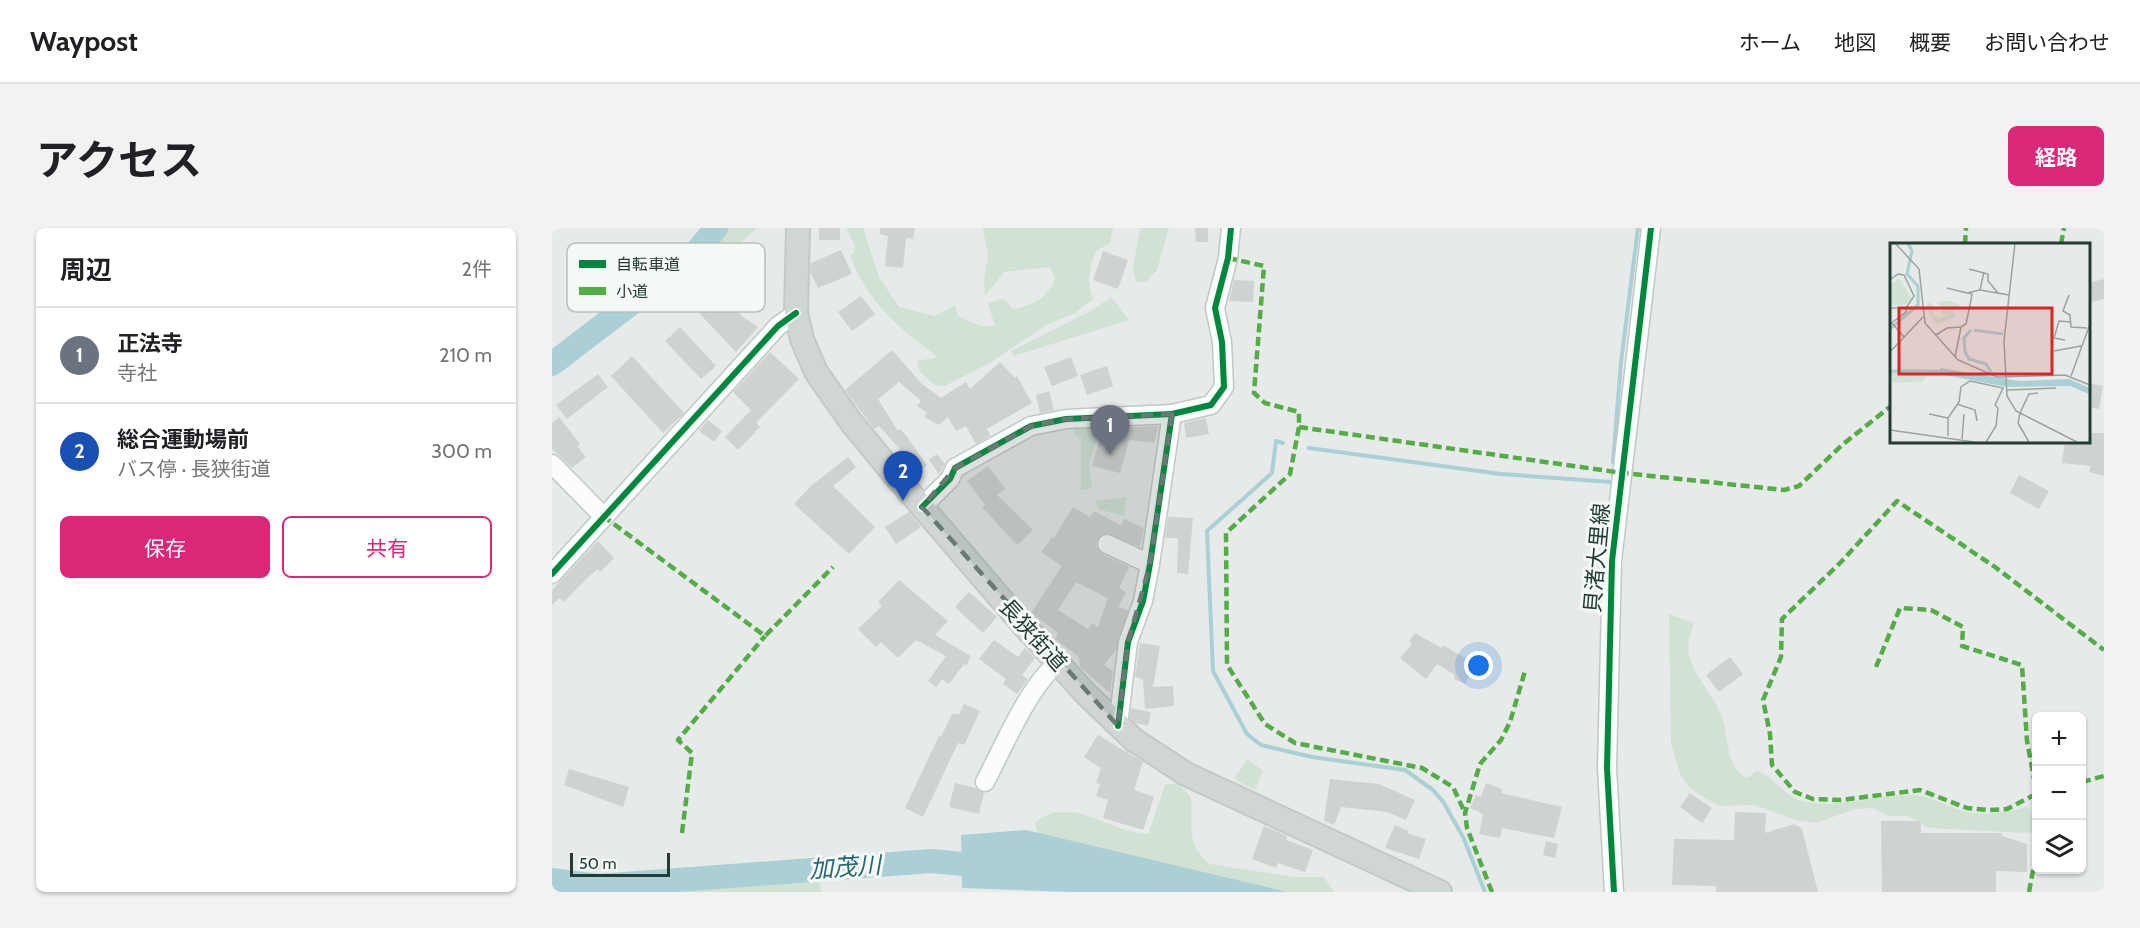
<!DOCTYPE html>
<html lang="ja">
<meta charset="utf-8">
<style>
:root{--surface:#fff;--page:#f2f2f2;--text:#202124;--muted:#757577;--line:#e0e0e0;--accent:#db2777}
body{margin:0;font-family:Cabin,"Noto Sans JP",sans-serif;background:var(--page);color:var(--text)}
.controls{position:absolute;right:18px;bottom:18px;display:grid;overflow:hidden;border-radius:9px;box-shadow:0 2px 4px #0004}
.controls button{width:54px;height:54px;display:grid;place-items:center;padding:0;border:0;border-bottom:2px solid var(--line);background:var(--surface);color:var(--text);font:30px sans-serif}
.scale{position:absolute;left:18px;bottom:15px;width:100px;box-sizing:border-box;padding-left:6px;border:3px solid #253c35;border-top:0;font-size:16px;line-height:21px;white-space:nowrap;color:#253c35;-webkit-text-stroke:4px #f4f9f6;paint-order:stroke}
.you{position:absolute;left:927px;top:438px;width:21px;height:21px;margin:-15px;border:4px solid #fff;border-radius:50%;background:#1a73e8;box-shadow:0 0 0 9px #1a73e833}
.badge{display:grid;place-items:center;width:39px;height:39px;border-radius:50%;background:var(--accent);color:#fff;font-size:20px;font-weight:700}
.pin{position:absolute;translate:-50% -50px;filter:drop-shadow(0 2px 3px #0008)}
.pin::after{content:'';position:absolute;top:32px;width:21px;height:18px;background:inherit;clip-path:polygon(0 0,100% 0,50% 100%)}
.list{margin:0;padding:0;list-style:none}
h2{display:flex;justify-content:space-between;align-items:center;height:78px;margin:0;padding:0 24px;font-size:26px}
h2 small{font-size:20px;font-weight:400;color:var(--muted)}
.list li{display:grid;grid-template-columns:39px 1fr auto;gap:18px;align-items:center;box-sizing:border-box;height:96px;padding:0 24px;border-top:2px solid var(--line)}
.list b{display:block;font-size:22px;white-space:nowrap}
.list p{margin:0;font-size:20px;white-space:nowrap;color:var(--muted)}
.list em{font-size:20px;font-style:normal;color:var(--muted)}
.actions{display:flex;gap:12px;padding:18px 24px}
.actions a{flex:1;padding:14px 0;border:2px solid var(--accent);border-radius:9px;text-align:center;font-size:21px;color:var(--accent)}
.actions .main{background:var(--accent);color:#fff}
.icon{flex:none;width:33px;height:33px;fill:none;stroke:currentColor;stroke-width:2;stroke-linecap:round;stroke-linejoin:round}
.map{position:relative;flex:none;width:1552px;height:664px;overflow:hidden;border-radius:9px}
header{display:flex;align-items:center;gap:36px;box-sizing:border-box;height:84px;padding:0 30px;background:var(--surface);border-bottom:2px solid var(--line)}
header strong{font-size:28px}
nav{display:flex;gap:33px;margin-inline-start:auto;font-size:21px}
.intro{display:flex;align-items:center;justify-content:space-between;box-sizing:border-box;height:144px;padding:0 36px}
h1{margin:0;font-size:42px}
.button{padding:15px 27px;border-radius:9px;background:var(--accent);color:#fff;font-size:21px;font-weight:700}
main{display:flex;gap:36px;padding:0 36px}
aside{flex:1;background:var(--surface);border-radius:9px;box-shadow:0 2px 4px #0004}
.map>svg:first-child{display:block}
.green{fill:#d1e2d5}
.water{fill:#aacfd4}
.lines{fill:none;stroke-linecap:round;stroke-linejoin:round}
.stream{stroke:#aacfd4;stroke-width:4}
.river{stroke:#aacfd4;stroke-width:24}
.building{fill:#ced3d1;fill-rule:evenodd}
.minor-casing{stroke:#c3c7c5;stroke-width:21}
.major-casing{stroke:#c2c9c7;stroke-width:26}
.minor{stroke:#fbfcfc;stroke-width:18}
.major{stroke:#cfd6d4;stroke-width:22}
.quiet{stroke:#53ac45;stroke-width:4.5;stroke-dasharray:9 4.5;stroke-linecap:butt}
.cycleway-casing{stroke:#f4f9f6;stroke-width:10}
.cycleway{stroke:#00873e;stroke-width:6}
.marked{fill:#697974;fill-opacity:0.2;stroke:#697974;stroke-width:4.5;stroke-dasharray:12 8;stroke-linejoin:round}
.labels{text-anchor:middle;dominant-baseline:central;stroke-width:6;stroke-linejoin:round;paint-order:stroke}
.street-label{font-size:22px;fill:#253c35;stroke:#f4f9f6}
.water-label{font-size:24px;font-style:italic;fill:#256772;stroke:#f4f9f6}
.inset-river{fill:none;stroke:#aacfd4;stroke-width:3}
.inset-road{fill:none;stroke:#99a4a0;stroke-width:1.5}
.view{fill:#d62828;fill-opacity:0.15;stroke:#d62828;stroke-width:3}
.inset-edge{fill:none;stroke:#253c35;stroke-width:3}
.key{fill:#f4f9f6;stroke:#b6c0bc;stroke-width:1.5}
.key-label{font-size:16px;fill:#253c35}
</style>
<header>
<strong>Waypost</strong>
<nav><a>ホーム</a><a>地図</a><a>概要</a><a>お問い合わせ</a></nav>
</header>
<div class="intro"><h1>アクセス</h1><a class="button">経路</a></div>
<main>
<aside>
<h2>周辺<small>2件</small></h2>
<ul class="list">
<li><span class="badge" style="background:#6b7280">1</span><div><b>正法寺</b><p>寺社</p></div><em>210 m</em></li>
<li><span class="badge" style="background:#1a4fb4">2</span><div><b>総合運動場前</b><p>バス停 · 長狭街道</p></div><em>300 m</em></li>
</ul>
<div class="actions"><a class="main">保存</a><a>共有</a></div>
</aside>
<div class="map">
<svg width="1552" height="664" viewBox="0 0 1552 664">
<rect width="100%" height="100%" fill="#e6eae8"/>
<g class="green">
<polygon points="172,0 205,0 182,20 169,19 168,6"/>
<path d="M294 0H311L327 49 347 79 383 88 403 77 406 88 428 98H443L436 75 452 71 461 81C483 76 494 72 503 51L498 39 452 44 433 68 432 52 436 28 431 0H561L558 15 544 23C537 40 535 53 541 71L523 85 494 97 441 133 393 158 382 157 368 144 365 133 386 129C345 98 318 78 298 28L302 25 303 18Z"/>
<polygon points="588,0 617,0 605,42 594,54 584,54 581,40"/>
<polygon points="559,69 577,92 462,128 459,123 542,81"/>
<polygon points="544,192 546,207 537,238 540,260 529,262 529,210 523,207 521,193"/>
<polygon points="574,269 572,288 546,281 544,273"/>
<path d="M1117 386 1142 395C1139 405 1135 416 1137 427 1143 451 1164 469 1171 492 1177 512 1174 540 1195 550L1205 543C1222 549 1232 568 1250 573 1289 582 1326 565 1364 567 1381 569 1396 579 1412 583 1433 588 1455 584 1475 579 1483 588 1484 594 1478 605L1376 600 1356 588H1336L1321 580 1303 581 1264 595 1244 592 1202 577 1167 578 1151 569 1136 558 1128 546 1119 515Z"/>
<polygon points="695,531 711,543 703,562 682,551"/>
<path d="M626 555 639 569C641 597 633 617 658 636L743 649H772L782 664H683L491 625 483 595C518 564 558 606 596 606L613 557Z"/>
<polygon points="266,650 269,664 21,664 115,661"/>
</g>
<polygon class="water" points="474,602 719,660 734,664 516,664 410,660 409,607"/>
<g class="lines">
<g class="stream">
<polyline points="731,215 724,213 720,245 655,303 661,443 695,506 709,517 760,529 853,542 881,562 892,575 912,611 933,664"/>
<polyline points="757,220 949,246 1059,254"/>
<polyline points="1061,234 1069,134 1086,0"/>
</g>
<g class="river">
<polyline points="0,136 140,29 164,0"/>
<polyline points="0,652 46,658 379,633 443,639"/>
</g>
</g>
<g class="building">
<rect x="267" y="0" width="21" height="12"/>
<polygon points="328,0 363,0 361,11 354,10 351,40 333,38 336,8 328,6"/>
<polygon points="643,0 656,0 656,14 644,14"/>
<polygon points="289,22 300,46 266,60 258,44 259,35"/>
<polygon points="551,23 576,32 566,61 541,52"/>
<polygon points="189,24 214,26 212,64 186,63"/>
<polygon points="1552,51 1552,71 1536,75 1536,55"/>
<polygon points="682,52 702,53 701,74 677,73"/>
<polygon points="167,65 192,90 206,99 184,124 146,84"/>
<polygon points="309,68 323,86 300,103 286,84"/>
<polygon points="128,99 164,138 149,151 113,113"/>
<polygon points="340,122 370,156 389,170 414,154 418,161 448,134 463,150 465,148 480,175 435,201 438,208 424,216 414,198 404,203 396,189 387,197 372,189 375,185 365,178 369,173 347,154 326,171 346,203 348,201 356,210 375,237 366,244 361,237 355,241 343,225 348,221 327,198 322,201 293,162"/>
<polygon points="218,124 247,151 204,195 208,199 186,222 173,209 199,182 181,164"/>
<polygon points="80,128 132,185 111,205 59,148"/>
<polygon points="519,129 526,148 500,158 492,139"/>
<polygon points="555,138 561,158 535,167 528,147"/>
<polygon points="46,146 56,159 15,191 4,177"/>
<polygon points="1536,155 1551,158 1547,181 1536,179"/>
<polygon points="497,163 502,182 488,185 484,167"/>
<polygon points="7,189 28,216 25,218 34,229 20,240 0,221 0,195"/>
<polygon points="654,190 657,206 634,210 632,195"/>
<polygon points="156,192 170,203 162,214 147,203"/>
<polygon points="607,198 602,215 577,212 568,245 540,238 548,209 565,214 567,200"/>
<polygon points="1536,205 1552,205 1552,248 1537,244 1539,238 1510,235 1513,213 1536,213"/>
<polygon points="385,226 393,236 387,246 377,232"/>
<polygon points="296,229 304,239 281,258 323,299 297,326 242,276 260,257"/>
<polygon points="436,238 453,261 445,267 481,302 465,317 430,279 433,277 415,253"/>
<polygon points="1467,247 1497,263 1487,281 1458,265"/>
<path d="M521 279 538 289 542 283 569 297 572 291 592 300 588 319 555 305 545 312 544 318 550 326 577 339 567 360 574 364 566 379 576 382 564 422 552 437 561 443 558 465 528 439 527 429 503 411 506 405 479 385 510 338 489 324 500 309 502 310ZM524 354 556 370 546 399 540 395 536 401 506 382Z"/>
<polygon points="357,284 369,299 344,316 333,299"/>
<polygon points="616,289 641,290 636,346 625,345 626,310 613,310"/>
<polygon points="46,313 62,330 48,344 46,341 37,348 12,374 7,370 0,377 0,362"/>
<polygon points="347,352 396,393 383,407 419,428 414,438 412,436 397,456 390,451 384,459 376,453 394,428 364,412 346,430 329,414 324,419 306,401 330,378 326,374"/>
<polygon points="417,364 445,389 431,405 403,379"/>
<polygon points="863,405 890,420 891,417 923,436 913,456 902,451 903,447 885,436 874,451 848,430 860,416 857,413"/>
<polygon points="442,412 466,429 473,420 483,430 470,447 476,451 465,466 451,456 454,451 427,431"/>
<polygon points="588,415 608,418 601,459 621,458 622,478 593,481 591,451 583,449"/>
<polygon points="1178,429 1191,446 1167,464 1154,447"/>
<polygon points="412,476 428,483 412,517 406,515 371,589 353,580 387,508 389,509 400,486 407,486"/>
<polygon points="579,480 599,484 596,498 584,495 578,490"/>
<polygon points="546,507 591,534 582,562 602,569 591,602 551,590 556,572 544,568 548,556 544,555 549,540 532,529"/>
<polygon points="17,541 77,559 71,579 12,557"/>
<polygon points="778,551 827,556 863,572 854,592 835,584 789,579 782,597 772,593"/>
<polygon points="403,555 423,560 432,565 427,586 397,579"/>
<polygon points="934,555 950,561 949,565 1010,579 1002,610 950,600 948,610 927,606 931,586 918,580 924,567 929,569"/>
<polygon points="1138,565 1160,580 1150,595 1128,579"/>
<polygon points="1183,584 1214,585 1213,605 1242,596 1250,601 1266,664 1164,664 1164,658 1120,657 1122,611 1182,612"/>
<polygon points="1329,593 1369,593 1369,605 1450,605 1450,608 1475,616 1475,644 1444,643 1444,664 1330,664"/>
<polygon points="843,597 856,603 855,605 874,611 867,631 833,620"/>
<polygon points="712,598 735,608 734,612 761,622 753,644 726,635 724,640 700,631"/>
<polygon points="994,613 1006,616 1003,630 991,627"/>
</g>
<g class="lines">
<g class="minor-casing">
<g id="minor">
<polyline points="0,236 51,288"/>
<polyline points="370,279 398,251 403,240 479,198 514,191 620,186"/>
<polyline points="555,316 598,336"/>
<polyline points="0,346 226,98 244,85"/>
<polyline points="566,498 576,414 591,373 598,336 620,186 659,177 672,159 670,114 663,80 676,30 679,0"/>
<path d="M433 554C451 520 477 457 506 435"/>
<polyline points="1062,664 1055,540 1060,333 1099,0"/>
</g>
</g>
<g class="major-casing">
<polyline id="major" points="246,0 244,85 250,111 264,144 299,194 336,239 473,399 534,466 582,512 634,546 888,664"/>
</g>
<use href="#minor" class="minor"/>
<use href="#major" class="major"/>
<g class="quiet">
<polyline points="1413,16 1414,0"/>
<polyline points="1509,16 1512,0"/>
<polyline points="676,30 712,38 702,165 713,175 747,184 747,199 738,246 674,305 675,437 713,496 743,515 870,540 901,559 913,585"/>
<polyline points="747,199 1071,245 1232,262 1247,258 1290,217 1339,178"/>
<polyline points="51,288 213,408 281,339"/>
<polyline points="1324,439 1348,380 1379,382 1411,399 1410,418 1470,437 1475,513 1484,561"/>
<polyline points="1530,554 1552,548"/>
<polyline points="1484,566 1455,581 1436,582 1415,580 1368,562 1289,572 1261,571 1243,564 1220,537 1218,506 1211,472 1229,429 1230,391 1289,334 1345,273 1443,339 1552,422"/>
<polyline points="130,605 140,525 126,512 213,408"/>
<polyline points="940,664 915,600 913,585 928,536 949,512 958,494 973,443"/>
<polyline points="1477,664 1484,626"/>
</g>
<g class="cycleway-casing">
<g id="cycleway">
<polyline points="370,279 398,251 403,240 479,198 514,191 620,186"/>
<polyline points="0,346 226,98 244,85"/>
<polyline points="566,498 576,414 591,373 598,336 620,186 659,177 672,159 670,114 663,80 676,30 679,0"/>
<polyline points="1062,664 1055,540 1060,333 1099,0"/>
</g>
</g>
<use href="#cycleway" class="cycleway"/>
</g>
<path class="marked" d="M620 186 598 336 576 414 566 498 370 279 403 240 479 198 514 191Z"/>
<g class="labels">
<g class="street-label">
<text transform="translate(1045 330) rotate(-85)">貝渚大里線</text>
<text transform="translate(481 407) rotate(48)">長狭街道</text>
</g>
<g class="water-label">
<text transform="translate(293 639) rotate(-4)">加茂川</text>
</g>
</g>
<g transform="translate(1338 15)">
<rect width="200" height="200" fill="#e6eae8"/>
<path d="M9 35 21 55 17 61 5 63 0 61V43ZM39 53 46 59 61 58 70 62 68 71 67 64 63 68 66 74 47 81 39 70 37 59 42 61 44 73 52 75 59 70 52 72V64ZM0 129 36 130V133L33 138 6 140 0 138Z" fill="#d1e2d5"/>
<path d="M50 125 129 138 179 136 199 145V151L180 143 117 144 50 131Z" fill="#aacfd4"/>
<path class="inset-river" d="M0 86 28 62V43L17 31 22 8 18 0M81 87 74 95 75 109 79 116 96 121 101 129M84 87 113 91M0 128H53"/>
<path class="inset-road" d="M5 0 29 26 35 80 68 117 107 134 175 132 200 142M125 0 114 98 117 153 126 168 187 199M79 26 98 31V38L108 50M0 37 8 31 14 32 24 53 16 65H0M57 45 77 50M90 47 119 52M179 52 173 68 180 72 181 84 197 85M2 80 14 94M0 81 16 69V65M46 92 57 85 71 84M175 97 164 95 169 78 181 79M164 108 191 103M0 109 33 74M65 114 71 84 76 81 81 57 82 51 77 50 90 47 94 29M181 133 200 81M116 147 166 145M67 161 85 167 87 178M39 171 58 175M0 187 84 199M58 193V175L69 159 71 144 80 138 113 145 105 162 108 165 106 183 96 199M72 196 74 171M139 199 128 180 130 170 139 151 148 150"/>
<path class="view" d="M9 65H162V131H9Z"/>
<rect width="200" height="200" class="inset-edge"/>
</g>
<rect x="15" y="15" width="198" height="69" rx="9" class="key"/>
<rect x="27" y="32" width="27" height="8" fill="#00873e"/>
<rect x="27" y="59" width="27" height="8" fill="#53ac45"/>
<g class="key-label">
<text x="64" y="42">自転車道</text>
<text x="64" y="69">小道</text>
</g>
</svg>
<div class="controls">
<button>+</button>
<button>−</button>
<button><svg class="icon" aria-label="layers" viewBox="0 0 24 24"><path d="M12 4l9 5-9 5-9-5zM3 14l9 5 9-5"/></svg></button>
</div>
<div class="scale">50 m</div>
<div class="you"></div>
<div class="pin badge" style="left:558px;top:227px;background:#6b7280">1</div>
<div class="pin badge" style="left:351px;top:273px;background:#1a4fb4">2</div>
</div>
</main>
